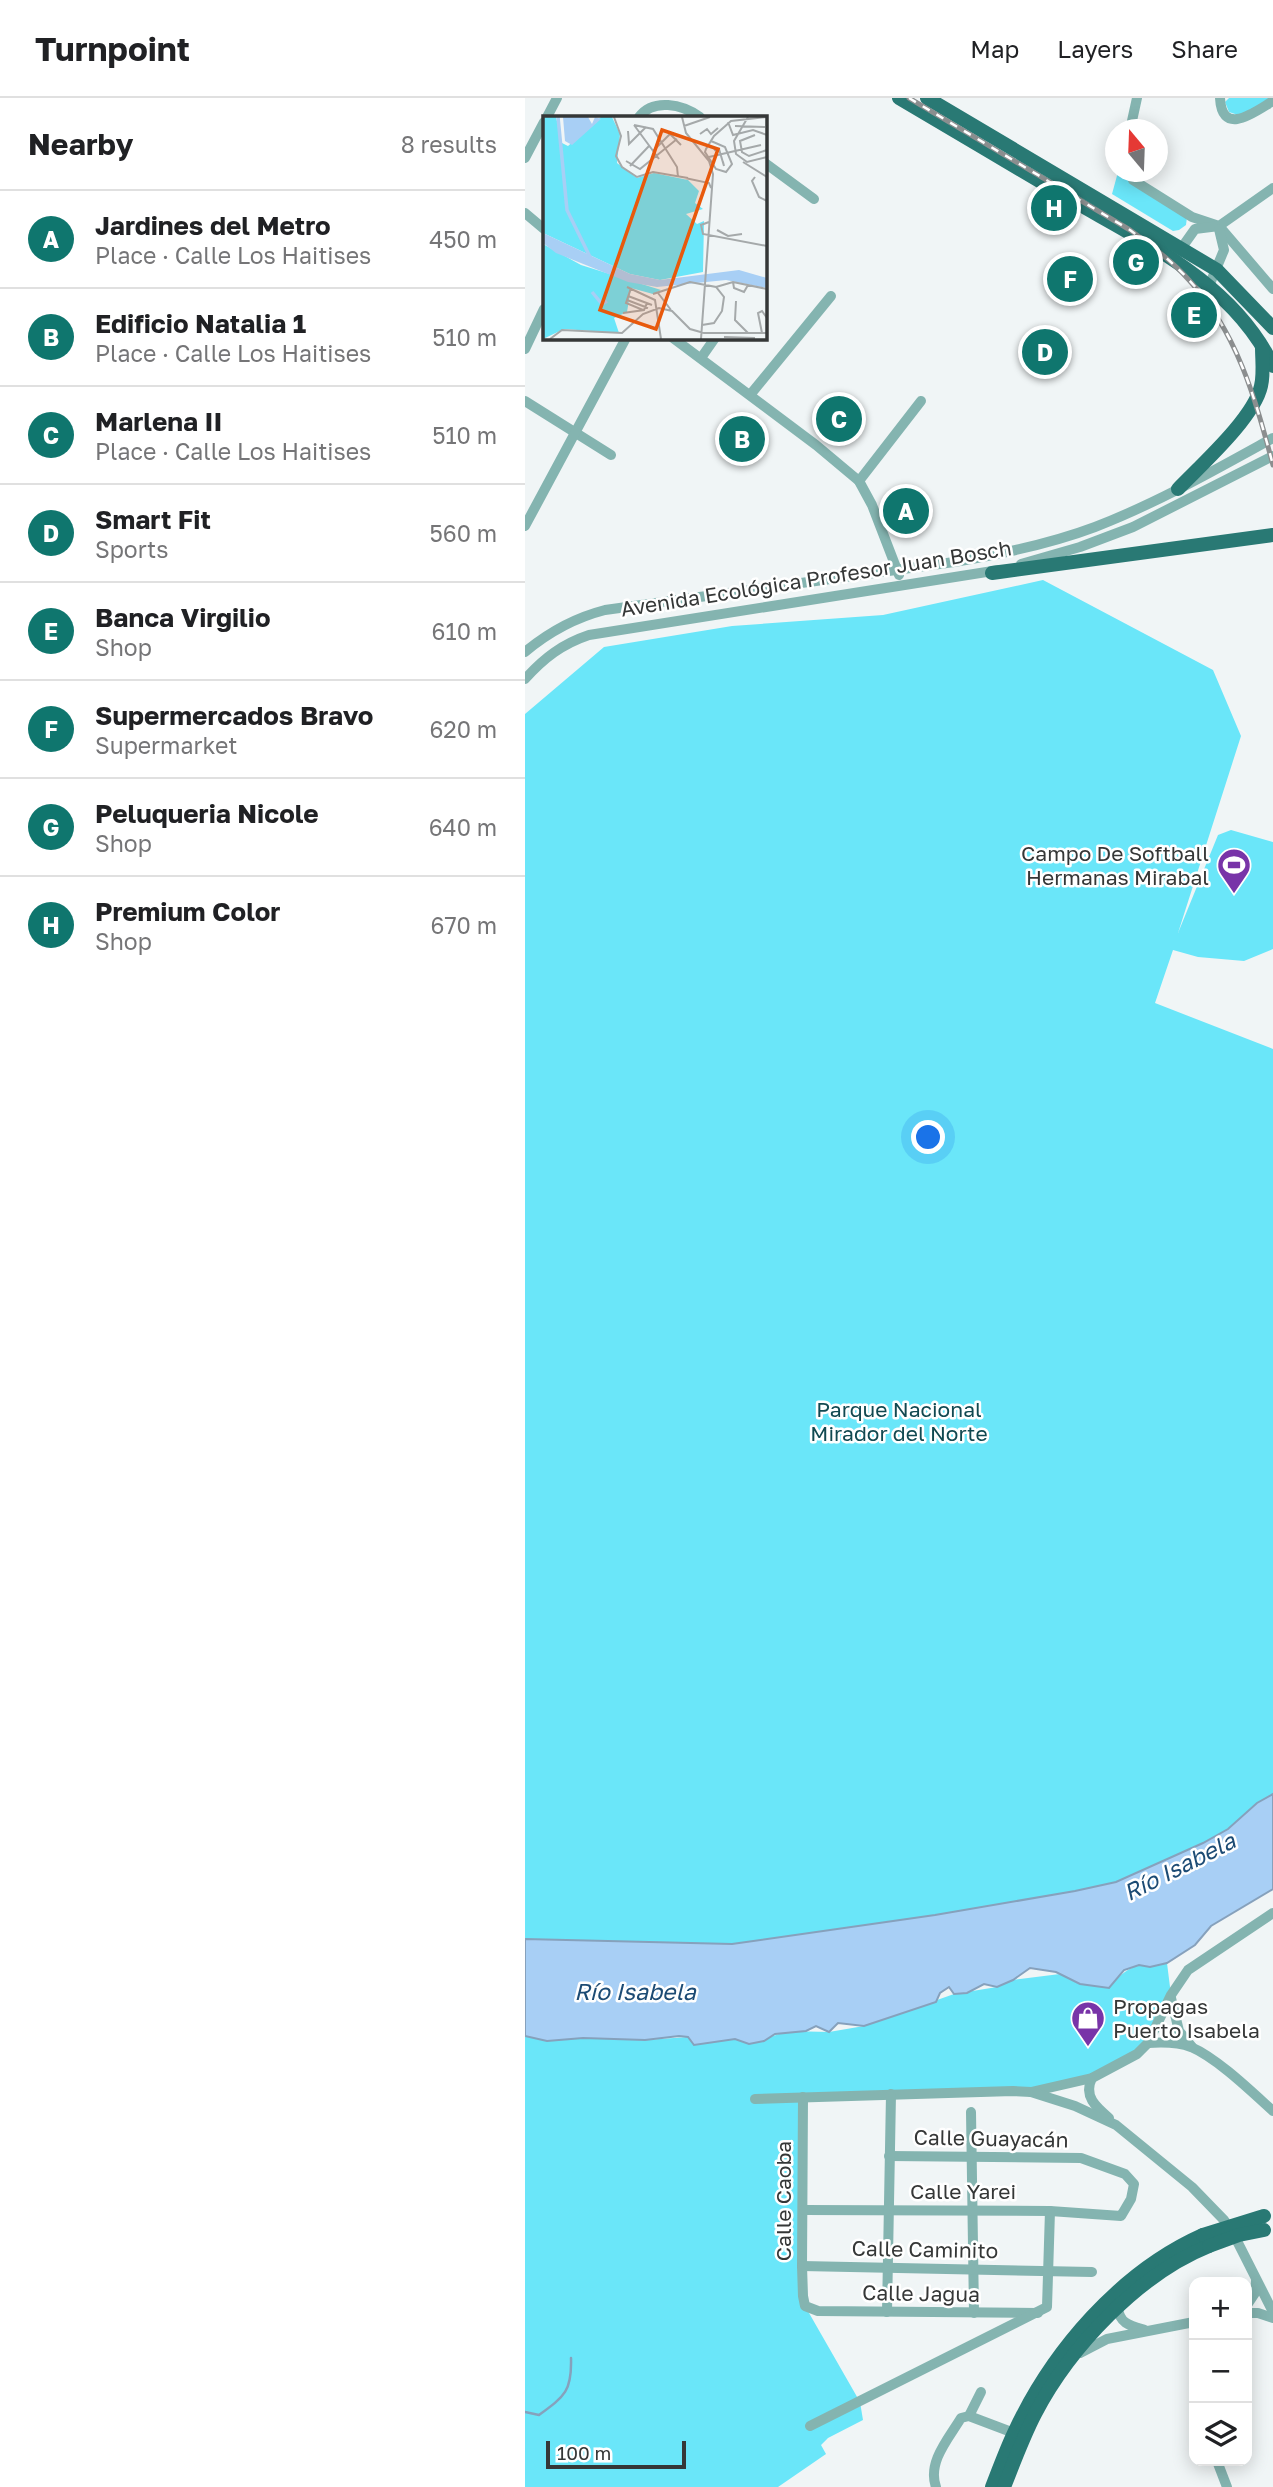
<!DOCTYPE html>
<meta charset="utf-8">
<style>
:root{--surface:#fff;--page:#f6f6f6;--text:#202124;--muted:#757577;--line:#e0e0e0;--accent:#0f766e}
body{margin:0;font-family:"Golos Text",sans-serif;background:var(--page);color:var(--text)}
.controls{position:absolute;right:21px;bottom:21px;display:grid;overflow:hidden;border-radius:14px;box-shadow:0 4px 18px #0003}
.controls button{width:63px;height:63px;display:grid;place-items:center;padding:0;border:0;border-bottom:2px solid var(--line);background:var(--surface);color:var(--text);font:35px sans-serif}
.compass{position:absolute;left:580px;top:21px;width:63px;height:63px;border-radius:50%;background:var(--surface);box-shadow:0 4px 18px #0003;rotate:341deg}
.scale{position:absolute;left:21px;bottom:18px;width:140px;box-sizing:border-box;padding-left:7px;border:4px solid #353737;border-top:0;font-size:19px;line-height:24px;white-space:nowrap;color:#353737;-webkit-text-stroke:5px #fff;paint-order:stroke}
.you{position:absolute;left:404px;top:1040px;width:24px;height:24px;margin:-18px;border:5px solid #fff;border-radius:50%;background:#1a73e8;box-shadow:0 0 0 10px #1a73e833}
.badge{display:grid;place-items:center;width:46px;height:46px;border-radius:50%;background:var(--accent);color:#fff;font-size:23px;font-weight:700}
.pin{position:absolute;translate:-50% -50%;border:4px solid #fff;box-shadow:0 2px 7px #0006}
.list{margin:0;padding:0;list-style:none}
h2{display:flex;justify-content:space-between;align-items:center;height:91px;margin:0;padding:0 28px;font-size:30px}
h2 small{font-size:23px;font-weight:400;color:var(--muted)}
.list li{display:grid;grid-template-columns:46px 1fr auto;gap:21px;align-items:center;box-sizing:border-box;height:98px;padding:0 28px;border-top:2px solid var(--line)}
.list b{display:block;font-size:26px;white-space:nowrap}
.list p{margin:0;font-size:23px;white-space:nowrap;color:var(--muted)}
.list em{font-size:23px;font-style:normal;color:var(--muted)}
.icon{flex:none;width:38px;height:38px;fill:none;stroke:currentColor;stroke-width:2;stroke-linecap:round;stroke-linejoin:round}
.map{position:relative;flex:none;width:748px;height:2389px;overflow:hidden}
header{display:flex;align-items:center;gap:42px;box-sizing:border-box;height:98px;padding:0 35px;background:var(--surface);border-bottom:2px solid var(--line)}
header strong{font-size:33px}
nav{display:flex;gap:38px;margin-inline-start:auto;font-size:24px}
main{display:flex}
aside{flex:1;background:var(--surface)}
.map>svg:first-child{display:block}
.green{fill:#6ae6f9}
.water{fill:#a8cff5;stroke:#86a1bc;stroke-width:2}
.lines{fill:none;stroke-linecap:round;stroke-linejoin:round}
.stream{stroke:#86a1bc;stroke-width:2.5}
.minor{stroke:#84b4b0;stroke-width:10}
.major{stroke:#297974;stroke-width:14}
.rail-casing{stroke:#8b8e8f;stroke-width:5}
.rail{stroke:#fff;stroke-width:2.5;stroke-dasharray:8;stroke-linecap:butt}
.major-bridge{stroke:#297974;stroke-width:14}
.labels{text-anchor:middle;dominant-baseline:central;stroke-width:5;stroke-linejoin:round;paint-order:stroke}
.street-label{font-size:21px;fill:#353737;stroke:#fff}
.poi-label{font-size:21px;fill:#353737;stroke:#fff;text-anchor:end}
.park-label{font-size:21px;fill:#114951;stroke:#fff}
.water-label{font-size:23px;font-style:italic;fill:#1c4b74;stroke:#fff}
.inset-river{fill:none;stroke:#a8cff5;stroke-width:3.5}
.inset-road{fill:none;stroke:#a5a9aa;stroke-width:2}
.view{fill:#e8590c;fill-opacity:0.15;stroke:#e8590c;stroke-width:3.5}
.inset-edge{fill:none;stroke:#353737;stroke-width:3.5}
</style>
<header>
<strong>Turnpoint</strong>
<nav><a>Map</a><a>Layers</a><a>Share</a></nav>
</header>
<main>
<aside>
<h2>Nearby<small>8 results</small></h2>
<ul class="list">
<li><span class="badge">A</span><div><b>Jardines del Metro</b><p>Place · Calle Los Haitises</p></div><em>450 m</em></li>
<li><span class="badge">B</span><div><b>Edificio Natalia 1</b><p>Place · Calle Los Haitises</p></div><em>510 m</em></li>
<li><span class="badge">C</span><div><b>Marlena II</b><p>Place · Calle Los Haitises</p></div><em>510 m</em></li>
<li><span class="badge">D</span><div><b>Smart Fit</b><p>Sports</p></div><em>560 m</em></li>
<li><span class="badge">E</span><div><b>Banca Virgilio</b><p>Shop</p></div><em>610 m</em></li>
<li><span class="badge">F</span><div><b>Supermercados Bravo</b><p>Supermarket</p></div><em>620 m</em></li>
<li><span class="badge">G</span><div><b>Peluqueria Nicole</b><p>Shop</p></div><em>640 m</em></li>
<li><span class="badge">H</span><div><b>Premium Color</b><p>Shop</p></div><em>670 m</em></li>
</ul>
</aside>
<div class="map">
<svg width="748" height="2389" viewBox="0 0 748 2389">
<rect width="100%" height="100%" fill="#f0f5f6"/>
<g class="green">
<polygon points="704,0 745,0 716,18 704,14 700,4"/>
<polygon points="593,74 602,74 662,119 661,127 654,132 648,133 587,96"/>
<polygon points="518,482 688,572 716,638 653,835 693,737 706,732 748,744 748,851 719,863 673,859 648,852 630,905 748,951 748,1696 732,1705 703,1731 678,1745 591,1784 550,1793 410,1817 207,1846 0,1841 0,616 79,549 207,528 358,517"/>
<path d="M642 1865 646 1897 623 1945 567 1980 506 1994 278 1999 280 2208 335 2304 338 2322 303 2340 296 2347 301 2356 253 2389H0V1937L22 1943 58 1940 120 1942 163 1939 169 1946 210 1941 224 1946 263 1933 304 1934 339 1928 429 1896 472 1889 488 1882 535 1876 555 1886 583 1890C605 1866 610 1867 642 1865Z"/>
</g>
<polygon class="water" points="748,1696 748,1791 686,1828 670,1847 642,1865 625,1869 614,1867 599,1872 584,1890 555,1886 531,1874 505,1870 488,1882 472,1889 459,1886 442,1895 429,1896 424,1889 415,1895 411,1904 339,1928 313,1925 304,1934 291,1928 281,1933 250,1936 239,1943 224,1946 210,1941 169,1947 163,1939 154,1938 120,1942 58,1940 22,1943 0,1938 0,1841 207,1846 410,1817 550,1793 591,1784 678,1745 703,1731 732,1705"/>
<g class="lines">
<path class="stream" d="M0 2314 14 2317C40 2298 47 2293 46 2260"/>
<g class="minor">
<path d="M695 0C697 40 731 13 748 3"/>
<polyline points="22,19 32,0"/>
<path d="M114 19C128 0 157 6 175 19"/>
<polyline points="605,32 612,0"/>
<polyline points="0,60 19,24"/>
<polyline points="240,65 289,101"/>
<polyline points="605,74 608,82 667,119 691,127"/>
<polyline points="0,115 19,131"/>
<polyline points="694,128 748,191"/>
<polyline points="653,155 670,131 694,128 748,90"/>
<polyline points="684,188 699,152 694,131"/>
<polyline points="148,240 291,347 334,383 347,407 374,477"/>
<polyline points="0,251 19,211"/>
<polyline points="176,260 190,240"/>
<polyline points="225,297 306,198"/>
<polyline points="0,303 86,357"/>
<polyline points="334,383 396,303"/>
<polyline points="0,428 101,240"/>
<polyline points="496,466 555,449 608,429 748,358"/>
<path d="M0 554C25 533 49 520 80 512L429 464C477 456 525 446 570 429 632 405 690 372 748 340"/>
<path d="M0 581C19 560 37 546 64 537L474 472"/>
<polyline points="646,1900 654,1933 667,1949"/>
<path d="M623 1945C637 1944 653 1944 666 1949 692 1960 727 1994 748 2013"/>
<path d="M567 1980C558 1998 571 2009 584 2020"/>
<polyline points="506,1994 567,1980 612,1956 623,1945 646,1897 663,1872 748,1815"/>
<polyline points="278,1999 277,2168 278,2198 280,2208 293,2213 513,2215"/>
<polyline points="230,2001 488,1993 506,1994 550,2008 591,2027 667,2089 699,2122 709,2137 748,2214"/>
<polyline points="446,2014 449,2215"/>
<polyline points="279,2112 525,2113 596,2118 606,2101 609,2086 600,2076 556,2060 364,2058"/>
<polyline points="277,2168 567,2174"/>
<polyline points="722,2207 730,2195 731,2183"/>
<path d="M593 2209C594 2226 606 2228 620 2232"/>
<polyline points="362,2214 366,1996"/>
<polyline points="722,2215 733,2215 748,2220"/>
<polyline points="555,2255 582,2241 669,2224"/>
<polyline points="444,2318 456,2294"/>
<polyline points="285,2328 522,2209 525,2113"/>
<polyline points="692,2363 702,2389"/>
<path d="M411 2389C402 2364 424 2340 436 2320L444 2318 489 2335"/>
</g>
<g class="major">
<path d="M374 0C431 34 488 67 545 101 621 145 708 185 748 268"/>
<polyline points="402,0 692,172 748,230"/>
<path d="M653 391C676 367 729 320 736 288 739 276 737 262 737 249"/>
<polyline points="467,475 748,437"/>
<path d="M467 2389C474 2371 481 2352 489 2335 527 2253 595 2174 678 2137"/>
<path d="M479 2389C489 2364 498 2339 510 2316 545 2249 614 2176 684 2148"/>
</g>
<g class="rail-casing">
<path id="rail" d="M384 0 605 132C625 147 646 162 663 181 712 233 730 300 748 367"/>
</g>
<use href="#rail" class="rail"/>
<g class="major-bridge">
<polyline points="678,2137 739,2118"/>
<polyline points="684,2148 714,2137 739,2132"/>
</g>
</g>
<defs>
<g id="stadium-pin" transform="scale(1.75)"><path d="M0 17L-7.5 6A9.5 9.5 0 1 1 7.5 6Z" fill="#7834a8" stroke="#fff"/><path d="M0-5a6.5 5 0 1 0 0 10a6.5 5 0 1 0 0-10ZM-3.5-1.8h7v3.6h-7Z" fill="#fff"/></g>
<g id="shop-pin" transform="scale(1.75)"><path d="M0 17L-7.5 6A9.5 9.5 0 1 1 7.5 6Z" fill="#7834a8" stroke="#fff"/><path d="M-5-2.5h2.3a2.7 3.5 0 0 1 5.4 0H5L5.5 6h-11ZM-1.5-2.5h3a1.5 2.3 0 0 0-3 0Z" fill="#fff"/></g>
</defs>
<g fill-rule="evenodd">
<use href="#stadium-pin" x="709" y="767"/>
<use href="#shop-pin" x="563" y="1920"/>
</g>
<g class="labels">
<g class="street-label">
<text transform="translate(291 480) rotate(-9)">Avenida Ecológica Profesor Juan Bosch</text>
<text transform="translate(466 2040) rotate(1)">Calle Guayacán</text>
<text x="438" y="2093">Calle Yarei</text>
<text transform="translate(258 2103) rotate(-90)">Calle Caoba</text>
<text transform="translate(400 2151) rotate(1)">Calle Caminito</text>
<text transform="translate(396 2195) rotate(1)">Calle Jagua</text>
</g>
<g class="poi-label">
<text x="684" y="755">Campo De Softball<tspan x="684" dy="24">Hermanas Mirabal</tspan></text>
<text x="588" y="1908" text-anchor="start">Propagas<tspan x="588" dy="24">Puerto Isabela</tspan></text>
</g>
<g class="park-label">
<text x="374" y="1311">Parque Nacional<tspan x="374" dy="24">Mirador del Norte</tspan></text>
</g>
<g class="water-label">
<text transform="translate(654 1768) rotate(-27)">Río Isabela</text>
<text x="110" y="1893">Río Isabela</text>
</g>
</g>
<g transform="translate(18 18)">
<rect width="224" height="224" fill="#f0f5f6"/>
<path d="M0 1H13L19 27 25 30 58 1H69L77 18 74 47 94 62 111 57 145 64 156 75 152 87 160 93 143 98 154 108 161 105 160 156 117 164 87 158 0 117ZM0 128 38 149 118 174 110 178 88 172 84 196 71 202 76 217 21 213 0 223Z" fill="#6ae6f9"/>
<path d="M20 1H45L49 8 52 1 58 3 29 29 22 25ZM0 117 87 158 117 164 196 154 224 162V172L183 164 114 171 85 166 13 137 0 127Z" fill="#a8cff5"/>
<path class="inset-river" d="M15 1 24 94 49 145M49 176 59 188 64 185"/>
<path class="inset-road" d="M71 1 78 20 73 40 79 51 94 61 110 56 145 62M139 1 143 17 166 45 170 58 158 223M205 1 191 25 193 38 204 46 224 41M185 6 190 19 210 14 224 19M91 9 110 13 134 51 135 61M91 9 116 43M141 10 167 1M192 10 222 11M85 15 86 28 103 11M157 18 164 13 168 18 175 12M212 19 197 25 199 36 206 40 224 34M168 25 182 31 189 48 183 56 173 53 162 36 163 33 171 20 188 5 224 1M176 33 171 32 172 34 176 33 181 50 180 46M110 35 127 18 138 29M166 41 218 29M83 45 97 53 134 23M200 46 224 61M87 50 106 30M212 61 209 65 216 81 224 85M142 62 166 67 168 72M166 106 158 109 160 118 224 130M174 114 185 120 199 118M190 166 191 172 201 176 205 169M84 171 112 184 118 223M173 171 190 166 224 173M88 172 83 187 100 194M115 177 128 194M110 178 147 166 173 171 181 181 179 195 171 207 159 209M85 180 109 189M84 184 105 192M193 185 192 204 205 217M80 197 101 194 104 187M219 217 215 197 219 195 224 202M181 221 212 222M7 223 19 214 79 217 100 198 116 192 129 195 147 213 161 217H224"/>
<path class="view" d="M119 14 175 33 113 213 57 194Z"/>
<rect width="224" height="224" class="inset-edge"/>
</g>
</svg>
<div class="controls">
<button>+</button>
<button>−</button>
<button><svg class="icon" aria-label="layers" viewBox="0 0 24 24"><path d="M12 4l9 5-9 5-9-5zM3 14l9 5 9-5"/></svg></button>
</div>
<svg class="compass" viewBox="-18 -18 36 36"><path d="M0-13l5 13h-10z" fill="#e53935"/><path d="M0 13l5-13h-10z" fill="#757577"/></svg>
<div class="scale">100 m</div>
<div class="you"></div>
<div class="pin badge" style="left:381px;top:413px">A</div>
<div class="pin badge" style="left:217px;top:341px">B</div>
<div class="pin badge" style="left:314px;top:321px">C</div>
<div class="pin badge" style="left:520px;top:254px">D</div>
<div class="pin badge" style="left:669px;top:217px">E</div>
<div class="pin badge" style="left:545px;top:181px">F</div>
<div class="pin badge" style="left:611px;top:164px">G</div>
<div class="pin badge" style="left:529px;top:110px">H</div>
</div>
</main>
